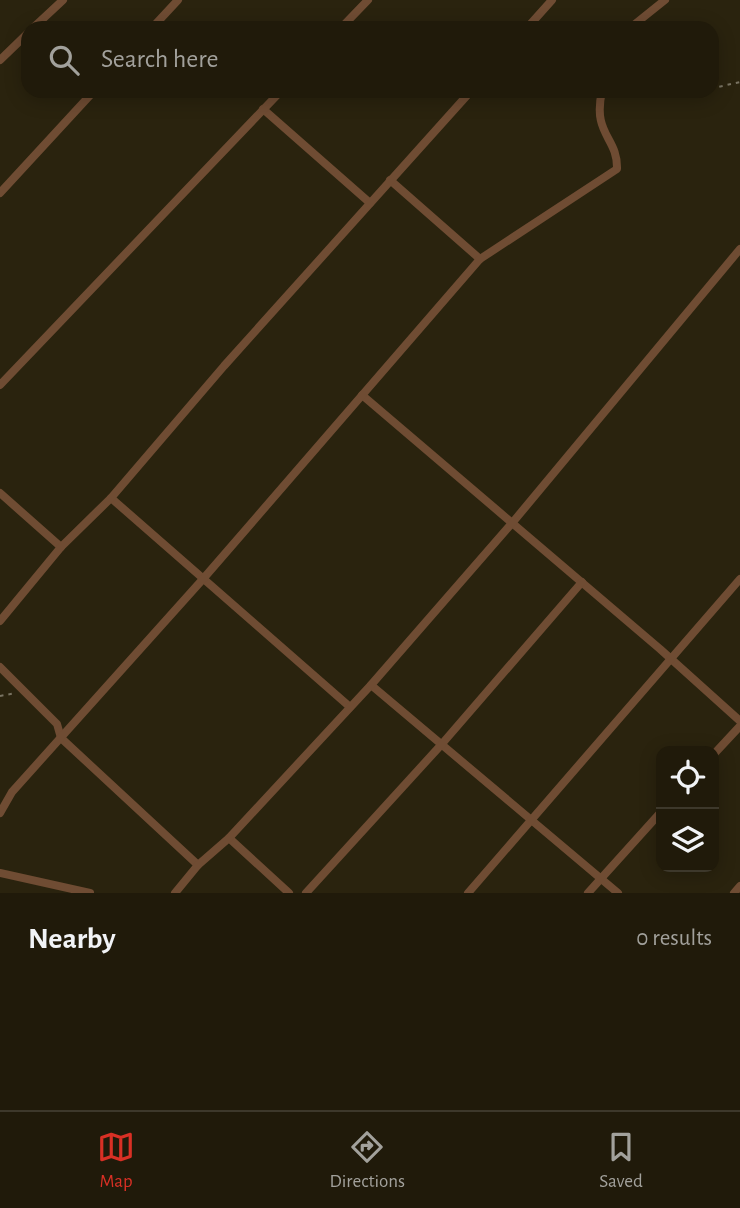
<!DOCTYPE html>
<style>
:root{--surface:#201a0a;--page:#282313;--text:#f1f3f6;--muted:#a2a19c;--line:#3d382b;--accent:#d93025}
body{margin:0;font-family:"Alegreya Sans",sans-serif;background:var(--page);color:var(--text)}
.controls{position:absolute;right:21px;bottom:21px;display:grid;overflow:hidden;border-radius:14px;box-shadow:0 4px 18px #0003}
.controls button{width:63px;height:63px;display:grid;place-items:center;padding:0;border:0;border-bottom:2px solid var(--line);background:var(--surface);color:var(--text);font:35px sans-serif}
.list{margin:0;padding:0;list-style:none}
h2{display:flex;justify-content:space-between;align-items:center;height:91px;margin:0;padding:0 28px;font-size:30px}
h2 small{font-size:23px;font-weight:400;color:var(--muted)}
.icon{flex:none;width:38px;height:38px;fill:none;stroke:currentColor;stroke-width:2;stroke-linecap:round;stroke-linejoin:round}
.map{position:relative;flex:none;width:740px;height:893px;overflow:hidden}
.search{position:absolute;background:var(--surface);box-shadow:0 4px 18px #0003;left:21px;right:21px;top:21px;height:77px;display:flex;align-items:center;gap:18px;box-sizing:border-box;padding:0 24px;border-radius:21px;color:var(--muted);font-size:26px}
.sheet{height:217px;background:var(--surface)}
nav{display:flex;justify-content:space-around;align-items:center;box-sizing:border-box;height:98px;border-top:2px solid var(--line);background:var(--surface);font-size:19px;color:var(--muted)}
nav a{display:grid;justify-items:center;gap:4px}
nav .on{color:var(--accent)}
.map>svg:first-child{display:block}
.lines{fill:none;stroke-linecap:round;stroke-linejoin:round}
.path{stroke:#797362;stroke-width:2;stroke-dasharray:3.5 5;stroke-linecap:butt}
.street{stroke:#6f4c33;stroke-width:8}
</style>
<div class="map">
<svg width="740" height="893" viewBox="0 0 740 893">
<rect width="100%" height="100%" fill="#2a230e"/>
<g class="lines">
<g class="path">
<polyline points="712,83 718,87 740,82"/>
<polyline points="0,696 16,693"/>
</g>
<g class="street">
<polyline points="33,28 63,0"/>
<polyline points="152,28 178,0"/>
<polyline points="341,28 368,0"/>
<polyline points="527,28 552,0"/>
<polyline points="630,28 665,0"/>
<polyline points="0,60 28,33"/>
<polyline points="263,109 370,203"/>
<polyline points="390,180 480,259"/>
<polyline points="0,193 94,91"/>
<polyline points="0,385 281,91"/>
<polyline points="362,395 660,649 740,721"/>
<polyline points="0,493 61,547"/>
<polyline points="111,498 350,707"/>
<polyline points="0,621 61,547 111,498 224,366 471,91"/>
<polyline points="0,667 57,724 61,738 198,865"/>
<polyline points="371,685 618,893"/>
<polyline points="714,754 740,726"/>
<path d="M0 813 12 792 203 579 480 259 617 169C618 137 592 135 602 91"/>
<polyline points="229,838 289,893"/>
<polyline points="0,873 90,893"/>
<polyline points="175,893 198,865 229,838 371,685 513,522 740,249"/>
<polyline points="306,893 441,745 582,582"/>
<polyline points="468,893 740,579"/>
<polyline points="588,893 661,812"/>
<polyline points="734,893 740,886"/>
</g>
</g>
</svg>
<div class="controls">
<button><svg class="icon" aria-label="locate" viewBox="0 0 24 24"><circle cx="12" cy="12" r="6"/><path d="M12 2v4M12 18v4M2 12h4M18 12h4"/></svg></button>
<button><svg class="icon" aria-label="layers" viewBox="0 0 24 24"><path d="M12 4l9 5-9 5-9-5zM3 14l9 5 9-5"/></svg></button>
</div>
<div class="search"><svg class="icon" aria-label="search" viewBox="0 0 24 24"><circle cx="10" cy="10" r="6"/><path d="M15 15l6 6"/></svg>Search here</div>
</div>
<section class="sheet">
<h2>Nearby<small>0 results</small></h2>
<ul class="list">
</ul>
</section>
<nav>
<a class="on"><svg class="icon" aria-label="map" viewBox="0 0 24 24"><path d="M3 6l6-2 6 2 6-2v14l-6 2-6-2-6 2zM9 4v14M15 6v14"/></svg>Map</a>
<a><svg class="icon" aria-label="directions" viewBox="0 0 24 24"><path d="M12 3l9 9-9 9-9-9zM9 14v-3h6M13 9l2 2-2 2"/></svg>Directions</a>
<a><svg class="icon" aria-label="saved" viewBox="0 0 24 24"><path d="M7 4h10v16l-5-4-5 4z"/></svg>Saved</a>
</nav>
